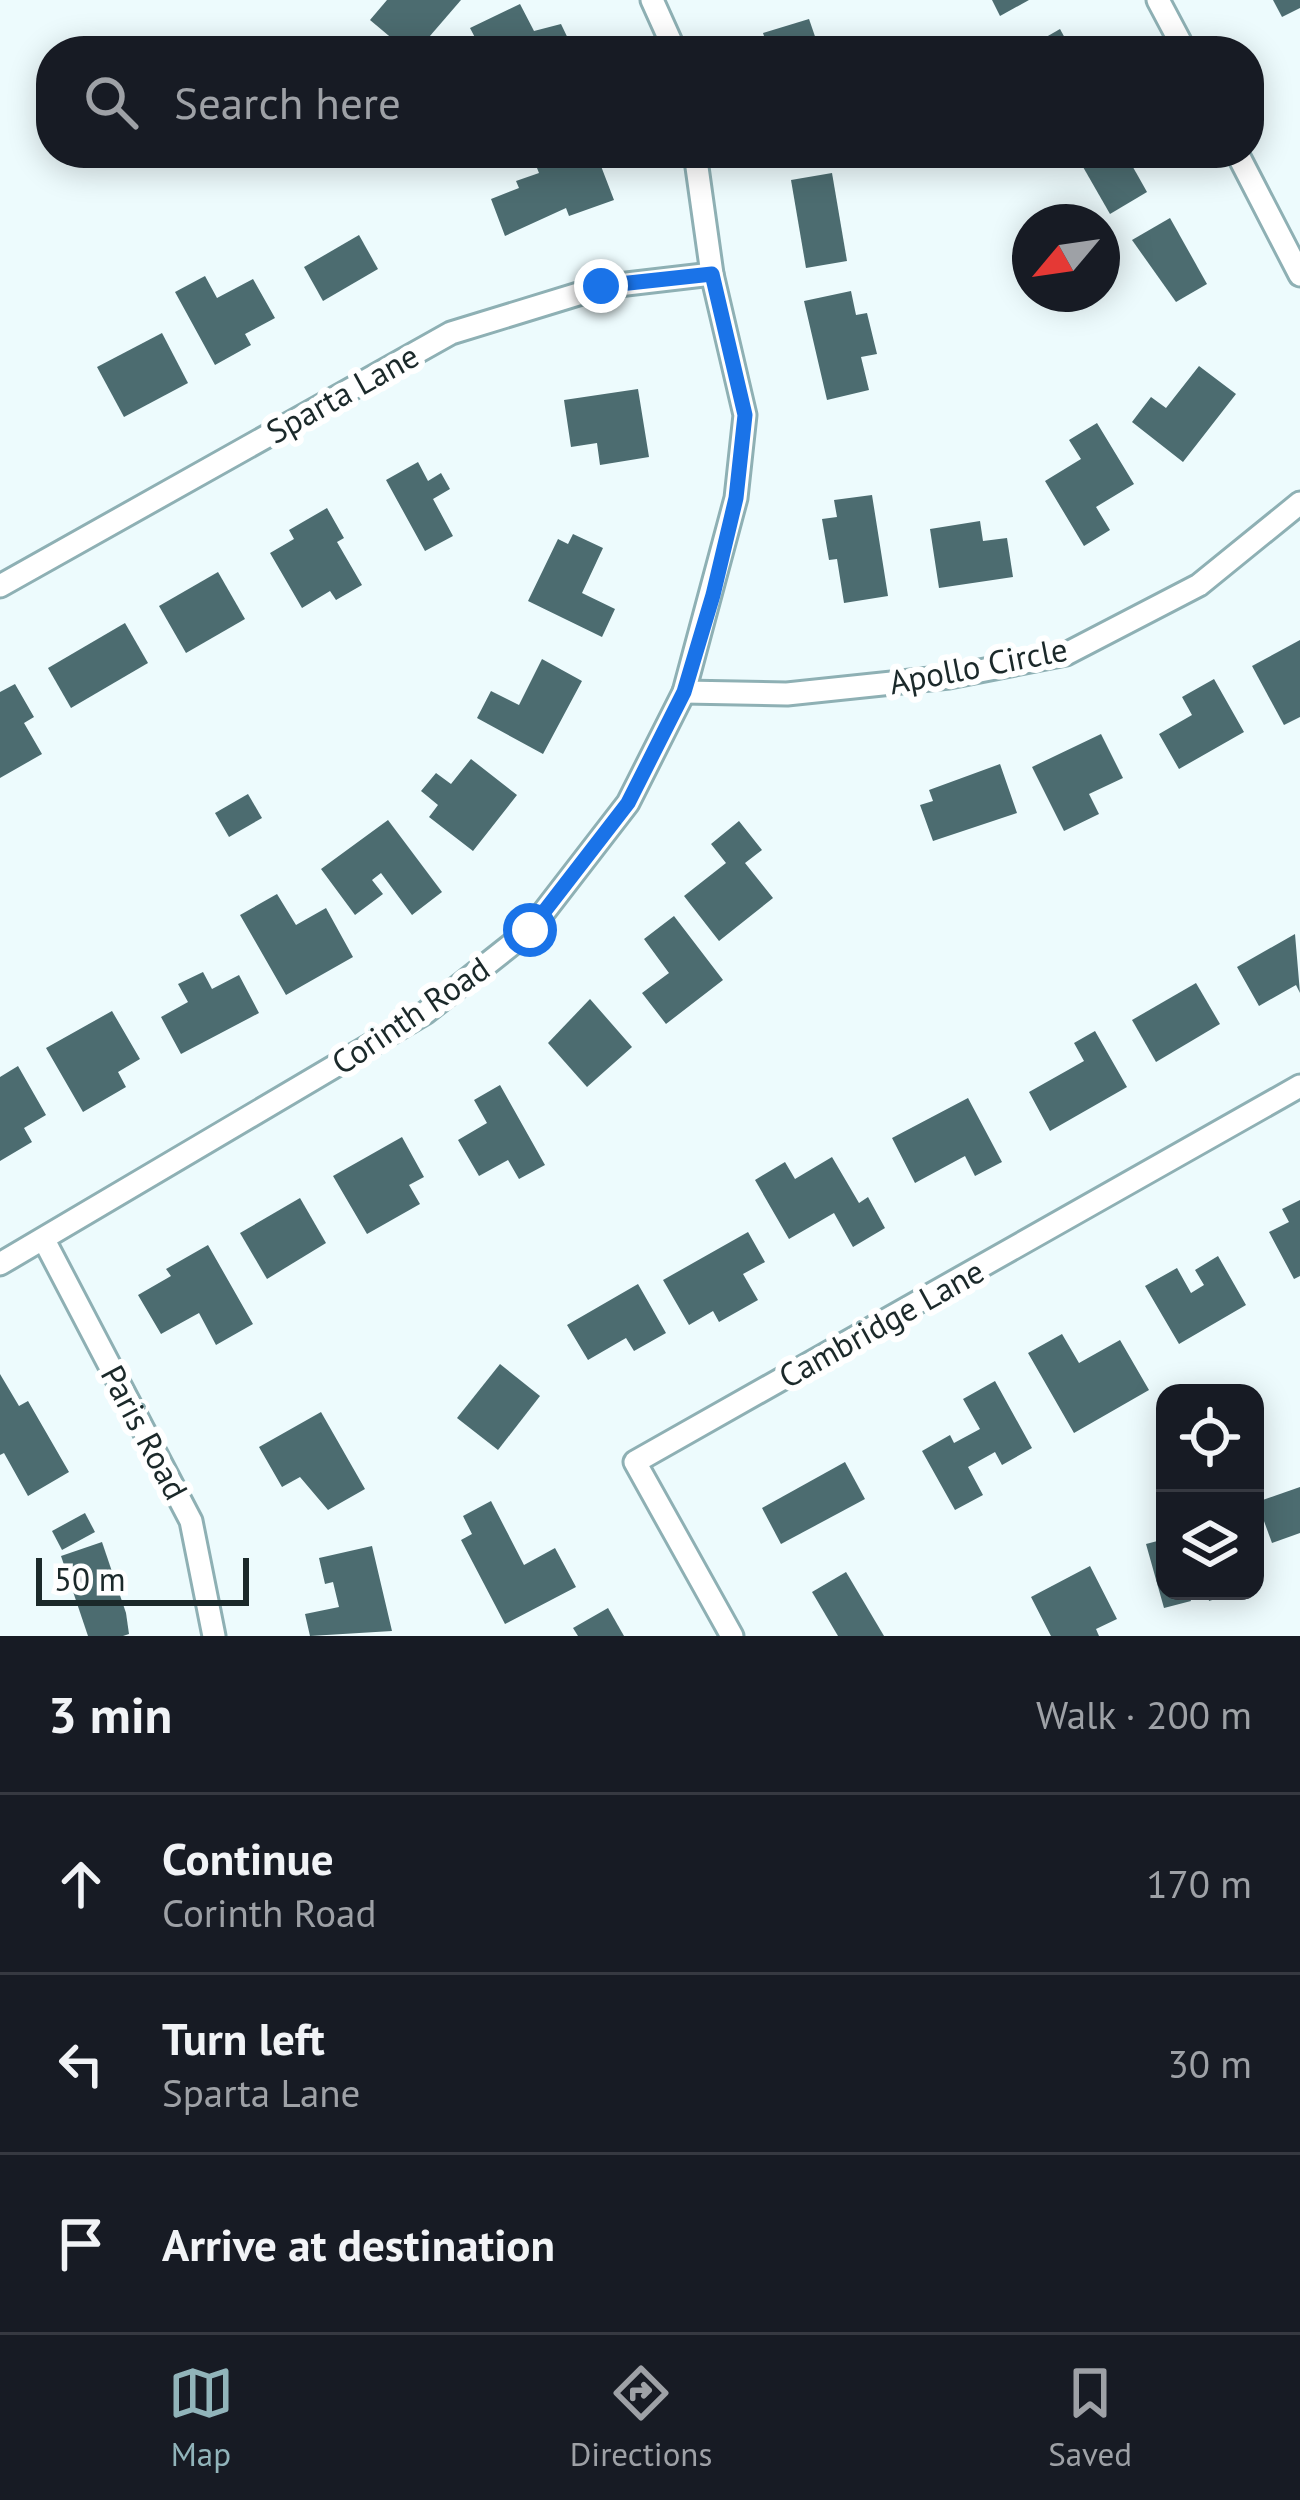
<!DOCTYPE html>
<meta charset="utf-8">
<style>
:root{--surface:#171b24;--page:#242831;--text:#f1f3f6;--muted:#9ea1a6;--line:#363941;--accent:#91b4ba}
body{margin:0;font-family:"PT Sans",sans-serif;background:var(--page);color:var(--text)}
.controls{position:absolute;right:36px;bottom:36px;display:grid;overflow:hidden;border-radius:24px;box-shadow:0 6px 30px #0003}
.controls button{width:108px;height:108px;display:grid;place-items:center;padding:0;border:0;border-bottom:3px solid var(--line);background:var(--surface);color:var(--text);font:60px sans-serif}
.compass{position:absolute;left:1012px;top:204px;width:108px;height:108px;border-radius:50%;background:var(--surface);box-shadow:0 6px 30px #0003;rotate:241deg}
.scale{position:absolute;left:36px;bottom:30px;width:213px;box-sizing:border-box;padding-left:12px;border:6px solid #1b292a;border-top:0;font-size:33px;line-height:42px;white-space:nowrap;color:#1b292a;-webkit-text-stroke:9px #fff;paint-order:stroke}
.stop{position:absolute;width:36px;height:36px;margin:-27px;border:9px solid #1a73e8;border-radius:50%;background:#fff}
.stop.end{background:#1a73e8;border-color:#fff;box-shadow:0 3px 12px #0008}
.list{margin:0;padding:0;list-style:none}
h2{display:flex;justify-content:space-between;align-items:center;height:156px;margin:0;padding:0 48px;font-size:51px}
h2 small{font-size:39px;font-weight:400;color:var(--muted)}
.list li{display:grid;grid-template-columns:78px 1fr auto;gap:36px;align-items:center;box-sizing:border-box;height:180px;padding:0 48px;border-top:3px solid var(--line)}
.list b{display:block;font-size:45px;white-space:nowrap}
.list p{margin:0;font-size:39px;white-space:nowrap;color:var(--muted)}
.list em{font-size:39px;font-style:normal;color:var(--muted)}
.icon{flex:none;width:66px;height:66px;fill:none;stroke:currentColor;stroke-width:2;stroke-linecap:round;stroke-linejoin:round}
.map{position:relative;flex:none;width:1300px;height:1636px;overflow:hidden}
.search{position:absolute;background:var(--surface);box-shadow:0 6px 30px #0003;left:36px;right:36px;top:36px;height:132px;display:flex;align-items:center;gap:30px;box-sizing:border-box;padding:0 42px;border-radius:48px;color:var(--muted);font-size:45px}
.sheet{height:696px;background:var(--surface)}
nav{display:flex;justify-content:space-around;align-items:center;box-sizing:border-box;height:168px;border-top:3px solid var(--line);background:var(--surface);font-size:33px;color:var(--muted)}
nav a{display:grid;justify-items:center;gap:6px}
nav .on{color:var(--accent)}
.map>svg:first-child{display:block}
.building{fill:#4c6c70}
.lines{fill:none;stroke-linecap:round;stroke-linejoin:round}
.street-casing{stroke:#8eb0b4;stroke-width:27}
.street{stroke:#fff;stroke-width:21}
.route{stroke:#1a73e8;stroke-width:15}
.labels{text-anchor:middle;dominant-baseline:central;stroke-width:12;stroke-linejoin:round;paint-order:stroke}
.street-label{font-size:33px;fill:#1b292a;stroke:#fff}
</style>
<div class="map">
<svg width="1300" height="1636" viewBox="0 0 1300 1636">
<rect width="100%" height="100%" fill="#edfbfd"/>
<g class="building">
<polygon points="387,0 461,0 417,51 407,51 370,20"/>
<polygon points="992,0 1029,0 1000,16"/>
<polygon points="1273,0 1300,0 1300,8 1282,17"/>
<polygon points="520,4 534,31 561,24 574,51 482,51 470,28"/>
<polygon points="809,19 820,51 769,51 763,33"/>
<polygon points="1060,29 1072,51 1022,51"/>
<polygon points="562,153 596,153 614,200 569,216 566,208 505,236 491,199 519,188 516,181 539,173 535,163"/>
<polygon points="1075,153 1125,153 1147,192 1110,214"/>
<polygon points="832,173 847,261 806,268 791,180"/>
<polygon points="1170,218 1207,284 1176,302 1132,240"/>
<polygon points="359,235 378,269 323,301 304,267"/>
<polygon points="205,276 217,298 253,279 275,318 245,334 251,345 215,365 175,292"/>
<polygon points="851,291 856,315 867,313 877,354 861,357 869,390 827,400 804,301"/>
<polygon points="162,333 188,383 124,417 97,367"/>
<polygon points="1199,366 1236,394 1183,462 1132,422 1151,397 1166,408"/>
<polygon points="638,389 649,457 600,465 597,443 571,447 564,400"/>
<polygon points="1097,423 1134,484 1096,507 1110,530 1084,546 1045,481 1081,459 1069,440"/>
<polygon points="418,462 428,481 441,473 450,489 433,499 453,536 425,551 386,480"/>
<polygon points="872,495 888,596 844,603 837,559 829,560 822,519 837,517 834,500"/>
<polygon points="327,508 344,538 337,542 362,585 336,600 330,591 302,608 270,553 294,539 289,530"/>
<polygon points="980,521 983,541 1007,538 1013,577 939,588 930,529"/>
<polygon points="573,534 603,548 582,593 615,609 602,637 528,601 558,539 568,544"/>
<polygon points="218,572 245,619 186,653 159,606"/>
<polygon points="125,623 148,663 71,708 48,668"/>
<polygon points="1300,640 1300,717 1284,725 1252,666"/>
<polygon points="542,659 582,681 543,754 477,718 491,691 519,705"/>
<polygon points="1214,679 1244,732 1179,769 1159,734 1192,715 1182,697"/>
<polygon points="15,684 34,717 24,723 42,754 0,778 0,692"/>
<polygon points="1101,734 1123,778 1089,794 1099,814 1064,831 1032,767"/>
<polygon points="471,759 517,795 473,851 429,817 438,805 421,791 436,773 451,784"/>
<polygon points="1000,764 1017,813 933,841 920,805 933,801 929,790"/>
<polygon points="248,794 262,818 229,837 215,813"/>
<polygon points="388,820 442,892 412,915 381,873 372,880 383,894 355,915 321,869"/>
<polygon points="739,821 762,850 745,863 773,898 719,941 684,896 726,863 711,844"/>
<polygon points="277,894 296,925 326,908 353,957 286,995 240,915"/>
<polygon points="674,916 723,980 666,1024 642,993 669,973 644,939"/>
<polygon points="1295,934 1300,993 1296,985 1259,1006 1237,967"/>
<polygon points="203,972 212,989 239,975 259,1013 181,1054 161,1017 188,1002 178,984"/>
<polygon points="1196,983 1220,1024 1156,1062 1132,1020"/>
<polygon points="590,999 632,1047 587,1087 548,1043"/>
<polygon points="112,1011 140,1059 118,1072 126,1087 83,1112 46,1048"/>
<polygon points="1095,1031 1127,1087 1050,1131 1029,1092 1084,1061 1074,1043"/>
<polygon points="18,1066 46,1115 24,1128 32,1142 0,1161 0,1077"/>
<polygon points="500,1085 545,1165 519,1179 508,1160 479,1176 458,1140 487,1123 474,1100"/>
<polygon points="968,1098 1002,1162 975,1176 965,1156 915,1183 892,1138"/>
<polygon points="402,1137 424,1177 409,1185 420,1204 367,1234 333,1176"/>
<polygon points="832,1157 859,1203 868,1197 885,1228 853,1247 834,1213 789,1239 755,1180 785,1162 795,1179"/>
<polygon points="300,1198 326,1243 267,1279 240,1233"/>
<polygon points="1300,1200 1300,1276 1294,1279 1269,1232 1289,1222 1282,1209"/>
<polygon points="748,1232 765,1262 743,1274 758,1300 719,1322 713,1311 689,1325 663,1280"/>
<polygon points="208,1245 253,1324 216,1345 199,1313 161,1334 138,1295 171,1276 166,1269"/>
<polygon points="1218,1256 1246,1305 1179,1344 1145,1286 1177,1268 1191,1293 1204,1285 1195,1270"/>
<polygon points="638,1284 666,1333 634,1351 626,1338 588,1360 567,1325"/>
<polygon points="1062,1334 1079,1363 1120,1340 1149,1390 1074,1433 1028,1353"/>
<polygon points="500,1364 540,1396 498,1450 457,1418"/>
<polygon points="0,1374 19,1406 28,1401 69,1472 28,1496 4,1453 0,1455"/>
<polygon points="995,1381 1032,1448 1002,1465 995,1452 968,1467 983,1495 955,1510 922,1451 950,1435 954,1443 980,1429 963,1399"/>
<polygon points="321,1412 365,1489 328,1510 300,1477 282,1487 259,1447"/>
<polygon points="845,1462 865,1499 781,1544 762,1508"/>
<polygon points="1300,1487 1300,1533 1272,1543 1257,1502"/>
<polygon points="491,1501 524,1565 555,1548 576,1587 505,1624 461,1540 472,1534 463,1516"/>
<polygon points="85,1513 95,1532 62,1550 52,1531"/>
<polygon points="1165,1539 1165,1591 1188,1591 1191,1601 1164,1608 1146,1544"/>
<polygon points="102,1542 126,1613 129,1634 123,1636 88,1636 61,1556"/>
<polygon points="372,1546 392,1631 310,1636 305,1614 339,1607 333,1582 325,1584 319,1558"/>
<polygon points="1090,1566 1117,1619 1096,1629 1099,1636 1051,1636 1031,1597"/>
<polygon points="846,1572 884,1636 838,1636 812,1592"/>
<polygon points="1207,1591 1238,1591 1238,1592 1209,1601"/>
<polygon points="608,1608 624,1636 578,1636 573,1628"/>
</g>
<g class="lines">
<g class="street-casing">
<g id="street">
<polyline points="652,0 675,51"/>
<polyline points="1158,0 1185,51"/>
<polyline points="1237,153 1300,275"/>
<polyline points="0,586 451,333 601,287 712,274"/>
<polyline points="684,692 787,694 949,677 1066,654 1199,585 1300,503"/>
<polyline points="44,1240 191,1521 214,1636"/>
<polyline points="0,1264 425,1013 530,930 628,803 684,692 736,498 745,415 712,274 695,153"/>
<polyline points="732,1636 635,1462 1300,1086"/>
</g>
</g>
<use href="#street" class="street"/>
</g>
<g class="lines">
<polyline class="route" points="530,930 628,803 684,692 713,595 736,498 745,415 712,274 601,286"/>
</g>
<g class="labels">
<g class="street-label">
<text transform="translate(342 393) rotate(-29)">Sparta Lane</text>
<text transform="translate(978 665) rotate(-11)">Apollo Circle</text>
<text transform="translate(410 1015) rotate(-34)">Corinth Road</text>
<text transform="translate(881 1323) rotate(-29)">Cambridge Lane</text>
<text transform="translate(145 1432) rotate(62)">Paris Road</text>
</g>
</g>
</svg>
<div class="controls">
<button><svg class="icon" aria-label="locate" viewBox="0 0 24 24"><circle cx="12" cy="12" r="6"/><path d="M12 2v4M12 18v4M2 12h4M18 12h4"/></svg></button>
<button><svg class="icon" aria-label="layers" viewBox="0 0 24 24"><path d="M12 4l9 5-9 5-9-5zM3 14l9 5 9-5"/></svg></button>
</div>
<svg class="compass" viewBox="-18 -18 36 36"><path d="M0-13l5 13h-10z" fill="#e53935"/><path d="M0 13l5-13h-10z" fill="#9ea1a6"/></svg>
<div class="scale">50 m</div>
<div class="stop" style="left:530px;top:930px"></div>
<div class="stop end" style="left:601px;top:286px"></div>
<div class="search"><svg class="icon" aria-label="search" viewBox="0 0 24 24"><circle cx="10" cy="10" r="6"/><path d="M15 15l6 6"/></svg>Search here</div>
</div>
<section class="sheet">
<h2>3 min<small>Walk · 200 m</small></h2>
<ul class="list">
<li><svg class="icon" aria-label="ahead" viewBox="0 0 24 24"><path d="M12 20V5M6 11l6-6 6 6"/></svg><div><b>Continue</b><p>Corinth Road</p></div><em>170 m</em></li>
<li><svg class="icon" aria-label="left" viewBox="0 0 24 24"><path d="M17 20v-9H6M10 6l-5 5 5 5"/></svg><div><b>Turn left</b><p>Sparta Lane</p></div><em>30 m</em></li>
<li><svg class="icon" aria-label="arrive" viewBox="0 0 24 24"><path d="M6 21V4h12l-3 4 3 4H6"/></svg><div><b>Arrive at destination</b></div></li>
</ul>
</section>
<nav>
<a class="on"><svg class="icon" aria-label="map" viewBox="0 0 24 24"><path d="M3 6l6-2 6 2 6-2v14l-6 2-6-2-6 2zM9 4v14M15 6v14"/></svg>Map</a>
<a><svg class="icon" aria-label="directions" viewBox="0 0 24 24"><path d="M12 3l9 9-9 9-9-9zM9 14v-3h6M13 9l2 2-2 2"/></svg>Directions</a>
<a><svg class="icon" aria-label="saved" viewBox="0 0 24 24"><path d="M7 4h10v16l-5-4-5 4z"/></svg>Saved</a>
</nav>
